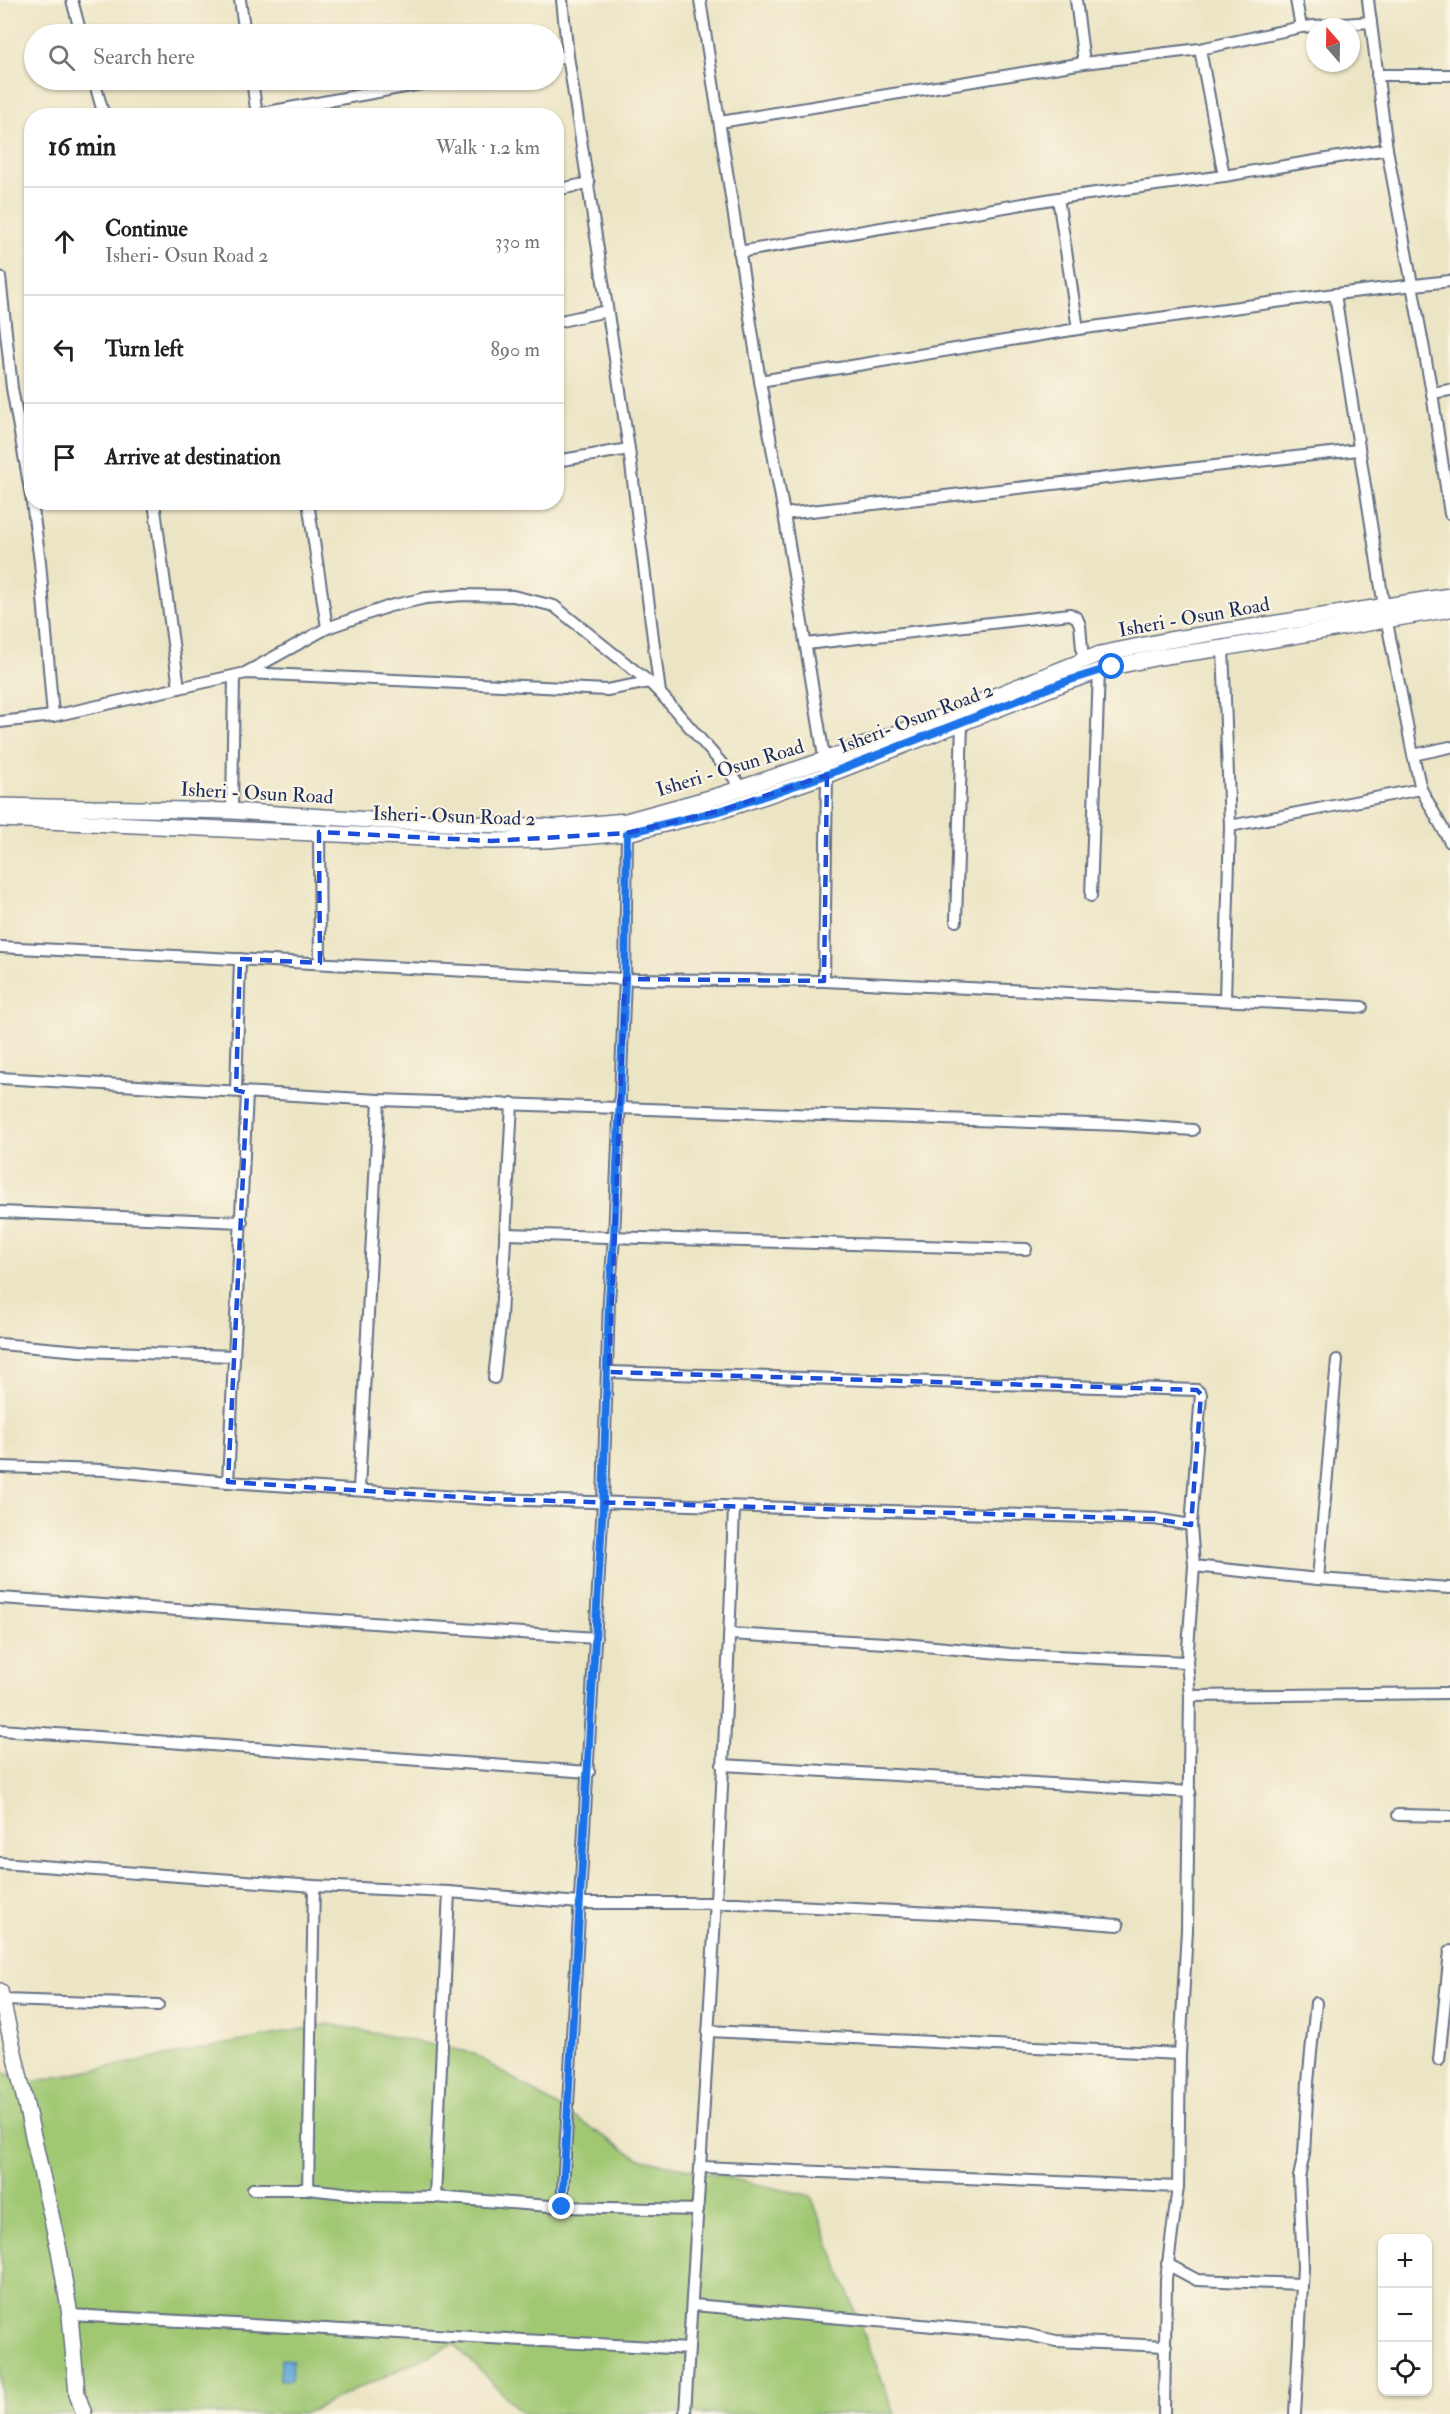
<!DOCTYPE html>
<meta charset="utf-8">
<style>
:root{--surface:#fff;--page:#f2f2f2;--text:#202124;--muted:#757577;--line:#e0e0e0}
body{margin:0;font-family:"IM FELL Double Pica",serif;background:var(--page);color:var(--text)}
.controls{position:absolute;right:18px;bottom:18px;display:grid;overflow:hidden;border-radius:12px;box-shadow:0 2px 4px #0004}
.controls button{width:54px;height:54px;display:grid;place-items:center;padding:0;border:0;border-bottom:2px solid var(--line);background:var(--surface);color:var(--text);font:30px sans-serif}
.compass{position:absolute;left:1306px;top:18px;width:54px;height:54px;border-radius:50%;background:var(--surface);box-shadow:0 2px 4px #0004;rotate:340deg}
.stop{position:absolute;width:18px;height:18px;margin:-14px;border:4px solid #1a73e8;border-radius:50%;background:#fff}
.stop.end{background:#1a73e8;border-color:#fff;box-shadow:0 2px 6px #0008}
.list{margin:0;padding:0;list-style:none}
h2{display:flex;justify-content:space-between;align-items:center;height:78px;margin:0;padding:0 24px;font-size:26px}
h2 small{font-size:20px;font-weight:400;color:var(--muted)}
.list li{display:grid;grid-template-columns:39px 1fr auto;gap:18px;align-items:center;box-sizing:border-box;height:108px;padding:0 24px;border-top:2px solid var(--line)}
.list b{display:block;font-size:22px;white-space:nowrap}
.list p{margin:0;font-size:20px;white-space:nowrap;color:var(--muted)}
.list em{font-size:20px;font-style:normal;color:var(--muted)}
.icon{flex:none;width:33px;height:33px;fill:none;stroke:currentColor;stroke-width:2;stroke-linecap:round;stroke-linejoin:round}
.map{position:relative;flex:none;width:1450px;height:2414px;overflow:hidden}
.search{position:absolute;background:var(--surface);box-shadow:0 2px 4px #0004;left:24px;top:24px;width:540px;height:66px;display:flex;align-items:center;gap:15px;box-sizing:border-box;padding:0 21px;border-radius:33px;color:var(--muted);font-size:22px}
.panel{position:absolute;background:var(--surface);box-shadow:0 2px 4px #0004;left:24px;top:108px;width:540px;height:402px;border-radius:24px}
.map>svg:first-child{display:block}
.green{fill:#a0c873;stroke:#5e7c68;stroke-width:1.5}
.water{fill:#64a8d9;stroke:#406c9c;stroke-width:1.5}
.lines{fill:none;stroke-linecap:round;stroke-linejoin:round}
.street-casing{stroke:#646f82;stroke-width:14}
.secondary-casing{stroke:#646f82;stroke-width:18}
.street{stroke:#fff;stroke-width:10}
.secondary{stroke:#fff;stroke-width:15}
.route{stroke:#1a73e8;stroke-width:8}
.marked{fill:none;stroke:#1d4ed8;stroke-width:4.5;stroke-dasharray:12 8;stroke-linejoin:round}
.labels{text-anchor:middle;dominant-baseline:central;stroke-width:4.5;stroke-linejoin:round;paint-order:stroke}
.street-label{font-size:20px;fill:#1b2f5e;stroke:#fcf5e5}
</style>
<div class="map">
<svg width="1450" height="2414" viewBox="0 0 1450 2414">
<rect width="100%" height="100%" fill="#fcf5e5"/>
<filter id="ink" filterUnits="userSpaceOnUse"><feTurbulence type="fractalNoise" baseFrequency=".0167" numOctaves="2"/><feDisplacementMap in="SourceGraphic" scale="12" xChannelSelector="R" yChannelSelector="G"/><feConvolveMatrix kernelMatrix="1 2 1 2 8 2 1 2 1" color-interpolation-filters="sRGB"/></filter>
<filter id="wash" filterUnits="userSpaceOnUse"><feTurbulence type="fractalNoise" baseFrequency=".008" numOctaves="4" result="noise"/><feDisplacementMap in="SourceGraphic" scale="24" xChannelSelector="R" yChannelSelector="G"/><feGaussianBlur stdDeviation="1.35" result="paint"/><feColorMatrix in="noise" values="0 0 0 0 0 0 0 0 0 0 0 0 0 0 0 0 0 1.4 0 .05"/><feComposite in="paint" operator="in"/></filter>
<g filter="url(#wash)">
<rect width="100%" height="100%" fill="#ece5c5"/>
<polygon class="green" points="329,2024 473,2053 638,2158 811,2196 895,2414 523,2414 454,2344 304,2414 0,2414 0,2071 32,2082"/>
<polygon class="water" points="281,2359 293,2360 291,2380 280,2380"/>
</g>
<g filter="url(#ink)">
<g class="lines">
<g class="street-casing">
<g id="street">
<polyline points="72,0 81,34"/>
<polyline points="240,0 245,34"/>
<polyline points="562,0 568,56 629,449 660,693"/>
<polyline points="700,0 760,381 784,514 827,775 824,981"/>
<polyline points="1076,0 1084,63"/>
<polyline points="1296,0 1301,27"/>
<polyline points="1368,0 1387,149 1432,393 1450,514"/>
<polyline points="1200,49 1224,176"/>
<polyline points="554,59 568,56"/>
<polyline points="1377,75 1450,75"/>
<polyline points="94,80 104,116"/>
<polyline points="252,80 257,116"/>
<polyline points="257,114 443,80"/>
<polyline points="720,122 1084,63 1200,49 1301,27 1371,22"/>
<polyline points="556,190 589,183"/>
<polyline points="1058,198 1078,329"/>
<polyline points="739,252 1058,198 1224,176 1387,149"/>
<polyline points="0,277 12,388 32,501"/>
<polyline points="1335,294 1384,607 1413,755 1421,789 1450,842"/>
<polyline points="556,322 607,311"/>
<polyline points="760,381 1078,329 1335,294 1450,281"/>
<polyline points="1432,393 1450,390"/>
<polyline points="556,461 629,449"/>
<polyline points="32,502 40,562 53,716"/>
<polyline points="154,502 179,688"/>
<polyline points="308,502 327,628"/>
<polyline points="784,514 1358,450"/>
<polyline points="806,644 1070,614 1077,618 1080,625 1083,661"/>
<polyline points="1223,648 1230,826 1225,999"/>
<polyline points="247,672 327,628 390,606 426,598 464,595 513,596 554,606 649,682 660,693 743,788"/>
<polyline points="0,722 53,716 246,673 607,690 649,682"/>
<polyline points="1413,755 1450,747"/>
<polyline points="232,811 234,676"/>
<polyline points="1230,826 1421,789"/>
<polyline points="319,832 320,963"/>
<polyline points="1091,896 1099,670"/>
<polyline points="956,921 962,723"/>
<polyline points="0,947 625,979 824,981 1362,1007"/>
<polyline points="0,1078 379,1100 1121,1125 1193,1130"/>
<polyline points="236,1090 240,959"/>
<polyline points="0,1212 242,1222"/>
<polyline points="505,1234 1026,1249"/>
<polyline points="0,1344 80,1351 234,1356"/>
<polyline points="609,1372 1197,1390 1201,1394 1191,1525 1194,1566 1318,1579 1450,1588"/>
<polyline points="494,1378 501,1317 512,1103"/>
<polyline points="0,1467 104,1470 228,1482 490,1499 1155,1519 1191,1525"/>
<polyline points="228,1482 247,1093"/>
<polyline points="359,1489 379,1100"/>
<polyline points="1318,1579 1337,1360"/>
<polyline points="0,1598 596,1638"/>
<polyline points="730,1634 903,1644 1010,1654 1187,1662"/>
<polyline points="1190,1696 1450,1693"/>
<polyline points="0,1730 589,1772"/>
<polyline points="722,1765 1190,1792"/>
<polyline points="1398,1815 1450,1816"/>
<polyline points="0,1863 314,1886 449,1892 579,1903 737,1903 1017,1917 1118,1925"/>
<polyline points="2,2000 158,2005"/>
<polyline points="708,2031 1180,2054"/>
<polyline points="1439,2060 1450,1951"/>
<polyline points="702,2167 1178,2187"/>
<polyline points="253,2189 308,2189 371,2196 435,2197 562,2207 698,2210"/>
<polyline points="308,2189 314,1886"/>
<polyline points="435,2197 449,1892"/>
<polyline points="562,2207 603,1503 609,1299 614,1238 625,979 627,833"/>
<polyline points="1167,2264 1197,2280 1301,2284"/>
<polyline points="693,2305 1025,2334 1056,2341 1166,2346"/>
<polyline points="70,2315 689,2349"/>
<path d="M685 2414C703 2112 724 1810 734 1507"/>
<polyline points="1164,2414 1166,2279 1178,2187 1180,2054 1187,1930 1190,1696 1187,1662 1194,1566"/>
<polyline points="1295,2414 1303,2267 1299,2177 1304,2154 1308,2082 1316,2003"/>
</g>
</g>
<g class="secondary-casing">
<g id="secondary">
<polyline points="0,806 232,811 386,821 557,827 626,821 721,795 824,760 947,715 1100,654 1169,640 1450,596"/>
<polyline points="0,819 491,841 548,840 627,833 723,810 827,775 1064,683 1112,667 1159,657 1223,648 1450,609"/>
<polyline points="0,1991 59,2250 70,2315 77,2394 84,2414"/>
</g>
</g>
<use href="#street" class="street"/>
<use href="#secondary" class="secondary"/>
</g>
</g>
<g class="lines" filter="url(#ink)">
<polyline class="route" points="562,2207 603,1503 609,1299 614,1238 625,979 627,833 723,810 826,775 1064,682 1112,667"/>
</g>
<path class="marked" d="M827 775 824 981 625 979 609 1372 1197 1390 1201 1394 1191 1525 1155 1519 490 1499 228 1482 247 1093 236 1090 240 959 320 963 319 832 491 841 627 833 723 810Z"/>
<g class="labels">
<g class="street-label">
<text transform="translate(1194 617) rotate(-10)">Isheri - Osun Road</text>
<text transform="translate(916 718) rotate(-21)">Isheri- Osun Road 2</text>
<text transform="translate(730 768) rotate(-17)">Isheri - Osun Road</text>
<text transform="translate(257 793) rotate(3)">Isheri - Osun Road</text>
<text transform="translate(454 816) rotate(2)">Isheri- Osun Road 2</text>
</g>
</g>
</svg>
<div class="controls">
<button>+</button>
<button>−</button>
<button><svg class="icon" aria-label="locate" viewBox="0 0 24 24"><circle cx="12" cy="12" r="6"/><path d="M12 2v4M12 18v4M2 12h4M18 12h4"/></svg></button>
</div>
<svg class="compass" viewBox="-18 -18 36 36"><path d="M0-13l5 13h-10z" fill="#e53935"/><path d="M0 13l5-13h-10z" fill="#757577"/></svg>
<div class="stop" style="left:1112px;top:667px"></div>
<div class="stop end" style="left:562px;top:2207px"></div>
<div class="search"><svg class="icon" aria-label="search" viewBox="0 0 24 24"><circle cx="10" cy="10" r="6"/><path d="M15 15l6 6"/></svg>Search here</div>
<section class="panel">
<h2>16 min<small>Walk · 1.2 km</small></h2>
<ul class="list">
<li><svg class="icon" aria-label="ahead" viewBox="0 0 24 24"><path d="M12 20V5M6 11l6-6 6 6"/></svg><div><b>Continue</b><p>Isheri- Osun Road 2</p></div><em>330 m</em></li>
<li><svg class="icon" aria-label="left" viewBox="0 0 24 24"><path d="M17 20v-9H6M10 6l-5 5 5 5"/></svg><div><b>Turn left</b></div><em>890 m</em></li>
<li><svg class="icon" aria-label="arrive" viewBox="0 0 24 24"><path d="M6 21V4h12l-3 4 3 4H6"/></svg><div><b>Arrive at destination</b></div></li>
</ul>
</section>
</div>
